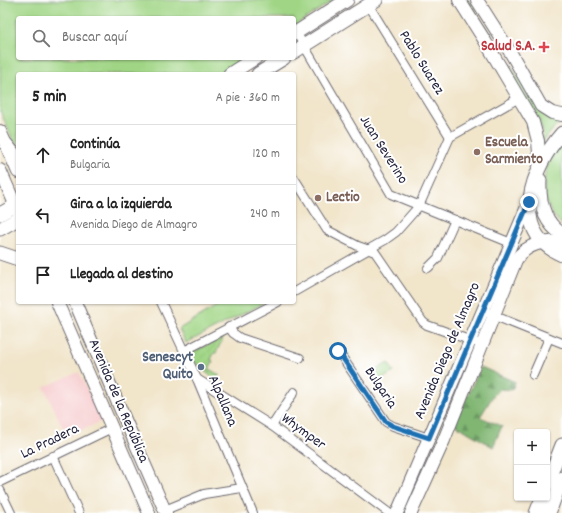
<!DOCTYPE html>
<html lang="es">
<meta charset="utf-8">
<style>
:root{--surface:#fff;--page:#f6f6f6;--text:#222;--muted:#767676;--line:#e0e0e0}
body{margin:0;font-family:Dekko,sans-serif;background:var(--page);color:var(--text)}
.controls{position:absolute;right:12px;bottom:12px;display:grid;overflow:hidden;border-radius:4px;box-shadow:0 1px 3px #0004}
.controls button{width:36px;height:36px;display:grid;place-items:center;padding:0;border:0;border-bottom:1px solid var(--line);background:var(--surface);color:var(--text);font:20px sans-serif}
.stop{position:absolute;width:12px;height:12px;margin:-9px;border:3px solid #1f6fb2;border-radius:50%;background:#fff}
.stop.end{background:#1f6fb2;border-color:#fff;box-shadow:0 1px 4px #0008}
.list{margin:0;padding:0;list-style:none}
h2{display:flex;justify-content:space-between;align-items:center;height:52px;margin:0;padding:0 16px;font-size:17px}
h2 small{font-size:13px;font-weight:400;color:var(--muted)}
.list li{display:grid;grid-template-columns:26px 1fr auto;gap:12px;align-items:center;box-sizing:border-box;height:60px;padding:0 16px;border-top:1px solid var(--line)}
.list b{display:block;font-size:15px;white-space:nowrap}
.list p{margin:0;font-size:13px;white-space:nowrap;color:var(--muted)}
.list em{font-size:13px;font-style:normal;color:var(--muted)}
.icon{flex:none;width:22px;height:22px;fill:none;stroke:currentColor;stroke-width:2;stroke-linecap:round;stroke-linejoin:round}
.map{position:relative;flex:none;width:562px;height:513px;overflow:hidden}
.search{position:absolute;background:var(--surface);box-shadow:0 1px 3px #0004;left:16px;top:16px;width:280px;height:44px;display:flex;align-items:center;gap:10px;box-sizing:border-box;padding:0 14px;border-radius:4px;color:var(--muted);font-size:15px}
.panel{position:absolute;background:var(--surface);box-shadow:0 1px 3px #0004;left:16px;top:72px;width:280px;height:232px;border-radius:4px}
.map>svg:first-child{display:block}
.built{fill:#f7cfd0}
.green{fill:#a0d585;stroke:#617c60}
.forest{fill:url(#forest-firs);stroke:#516c56}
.garden{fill:url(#garden-furrows);stroke:#617c60}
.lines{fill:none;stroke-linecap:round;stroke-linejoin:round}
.street-casing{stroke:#6a666d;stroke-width:10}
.secondary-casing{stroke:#6a666d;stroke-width:14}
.primary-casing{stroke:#6a666d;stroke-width:15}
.street{stroke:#fff;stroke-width:8}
.secondary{stroke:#fff;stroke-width:12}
.primary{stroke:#fff;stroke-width:13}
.route{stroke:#1f6fb2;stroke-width:5}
.health-dot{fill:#e0444e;stroke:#fff;stroke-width:1.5}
.education-dot{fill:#8d6e63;stroke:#fff;stroke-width:1.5}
.service-dot{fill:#5c6f8a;stroke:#fff;stroke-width:1.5}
.labels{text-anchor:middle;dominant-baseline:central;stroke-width:4;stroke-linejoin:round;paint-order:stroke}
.health-label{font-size:15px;font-weight:bold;fill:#be3a42;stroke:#fff;text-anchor:end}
.street-label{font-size:15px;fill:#22223b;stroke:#fff}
.education-label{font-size:15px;font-weight:bold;fill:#785e54;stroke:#fff;text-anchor:start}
.service-label{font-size:15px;font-weight:bold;fill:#4e5e75;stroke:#fff;text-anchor:end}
</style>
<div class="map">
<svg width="562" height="513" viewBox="0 0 562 513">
<defs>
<pattern id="forest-firs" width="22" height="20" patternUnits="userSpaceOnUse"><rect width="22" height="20" fill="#80b672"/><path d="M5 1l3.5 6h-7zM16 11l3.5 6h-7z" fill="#68945f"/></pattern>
<pattern id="garden-furrows" width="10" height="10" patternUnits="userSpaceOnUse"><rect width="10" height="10" fill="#a0d585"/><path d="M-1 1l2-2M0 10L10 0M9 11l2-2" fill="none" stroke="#8ab774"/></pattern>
</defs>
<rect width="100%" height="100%" fill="#fff"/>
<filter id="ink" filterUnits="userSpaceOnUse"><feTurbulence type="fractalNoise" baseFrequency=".025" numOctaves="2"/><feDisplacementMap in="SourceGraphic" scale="8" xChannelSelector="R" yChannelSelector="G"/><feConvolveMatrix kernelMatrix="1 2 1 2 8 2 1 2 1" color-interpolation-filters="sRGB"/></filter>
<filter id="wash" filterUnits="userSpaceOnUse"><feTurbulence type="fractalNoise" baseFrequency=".012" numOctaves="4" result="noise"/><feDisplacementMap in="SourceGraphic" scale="16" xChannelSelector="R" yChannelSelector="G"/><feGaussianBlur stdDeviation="0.9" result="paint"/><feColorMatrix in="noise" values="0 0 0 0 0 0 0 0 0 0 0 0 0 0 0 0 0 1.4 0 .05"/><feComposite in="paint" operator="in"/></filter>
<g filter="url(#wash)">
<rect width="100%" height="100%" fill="#f1e5ca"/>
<polygon class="built" points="79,372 102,421 67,437 44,387"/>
<g class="green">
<polygon points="0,0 334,0 294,26 294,18 18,18 18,58 245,58 220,74 18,74 18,146 13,140 0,111"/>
<polygon points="464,0 468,0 532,99 549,117 562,121 562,122 554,128 542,143 543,132 539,120"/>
<path d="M562 144V225C537 202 539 167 562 144Z"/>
<polygon points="223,302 266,302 186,343 179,329"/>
<polygon points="388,363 394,372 376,382 371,373"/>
</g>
<polygon class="forest" points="481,367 515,382 512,390 500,389 493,396 480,417 502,426 493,447 454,424"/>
<polygon class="garden" points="223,338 216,353 214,353 211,360 213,361 209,369 219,375 217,381 198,366 192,358 194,351"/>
</g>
<g filter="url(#ink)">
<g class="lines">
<g class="street-casing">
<g id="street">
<polyline points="368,4 450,137"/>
<polyline points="296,32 391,194 511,243"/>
<polyline points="294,178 327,230 358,246 375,252 423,322 427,325 475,342"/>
<polyline points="428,268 438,258 455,220"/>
<polyline points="294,292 385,240 396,232 419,206 450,137 519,98"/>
<polyline points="161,302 197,379 253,513"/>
<polyline points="490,314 562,343"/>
<polyline points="229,327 233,333 240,338 300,358"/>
<polyline points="184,351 278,302"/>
<polyline points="338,351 386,422 393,426 429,438"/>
<polyline points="533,375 549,338"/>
<polyline points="197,379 272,426 389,513"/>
<polyline points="272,426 294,392"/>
<polyline points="53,456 79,513"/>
<polyline points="0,482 112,428"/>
<polyline points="0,490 11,513"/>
<polyline points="165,510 204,494 242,488"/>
</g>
</g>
<g class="secondary-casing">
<g id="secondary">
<polyline points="459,0 485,41 533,122 538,141 540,166"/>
<polyline points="477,0 512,55 541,106 552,113 562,115"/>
<polyline points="0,131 18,172"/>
<polyline points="0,170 18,211"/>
<polyline points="57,302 149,513"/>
<polyline points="75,302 123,415 166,513"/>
<polyline points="397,513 529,202"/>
<path d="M411 513 444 440 516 260C527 243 544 241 562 242"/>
</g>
</g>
<g class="primary-casing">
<g id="primary">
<polyline points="294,34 347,0"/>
<polyline points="294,52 376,0"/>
<polyline points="230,74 255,58"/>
<polyline points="258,74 284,58"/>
<path d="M562 133C532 167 507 231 562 255"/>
<polyline points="6,144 18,159"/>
<path d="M540 180C539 200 543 222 562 234"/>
<polyline points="0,214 18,204"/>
<polyline points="0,229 18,219"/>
<polyline points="0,253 18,259"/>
<polyline points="547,484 562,445"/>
<polyline points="536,513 542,498"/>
<polyline points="549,513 562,478"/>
</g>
</g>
<use href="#street" class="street"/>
<use href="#secondary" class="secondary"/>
<use href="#primary" class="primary"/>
</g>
</g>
<g class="lines" filter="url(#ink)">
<polyline class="route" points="338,351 386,422 393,426 429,438 529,202"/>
</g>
<path class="health-dot" d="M542 41h4v4h4v4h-4v4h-4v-4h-4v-4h4z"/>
<g class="education-dot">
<circle cx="477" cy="152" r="4"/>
<circle cx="318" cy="198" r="4"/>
</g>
<circle class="service-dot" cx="201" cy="367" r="4"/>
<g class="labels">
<g class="health-label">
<text x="535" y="47">Salud S.A.</text>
</g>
<g class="street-label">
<text transform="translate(421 63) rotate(58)">Pablo Suarez</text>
<text transform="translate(383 150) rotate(58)">Juan Severino</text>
<text transform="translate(448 351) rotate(-67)">Avenida Diego de Almagro</text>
<text transform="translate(380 388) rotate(56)">Bulgaria</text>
<text transform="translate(118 401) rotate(67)">Avenida de la República</text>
<text transform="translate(222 401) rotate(67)">Alpallana</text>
<text transform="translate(303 432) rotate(36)">Whymper</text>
<text transform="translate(50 442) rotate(-26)">La Pradera</text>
</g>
<g class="education-label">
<text x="485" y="143">Escuela<tspan x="485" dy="17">Sarmiento</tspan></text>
<text x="326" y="198">Lectio</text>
</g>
<g class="service-label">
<text x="193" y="358">Senescyt<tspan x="193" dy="17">Quito</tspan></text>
</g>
</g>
</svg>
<div class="controls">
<button>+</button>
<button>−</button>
</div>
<div class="stop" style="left:338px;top:351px"></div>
<div class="stop end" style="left:529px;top:202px"></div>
<div class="search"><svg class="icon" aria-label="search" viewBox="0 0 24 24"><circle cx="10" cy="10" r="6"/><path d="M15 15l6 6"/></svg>Buscar aquí</div>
<section class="panel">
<h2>5 min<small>A pie · 360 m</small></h2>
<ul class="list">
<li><svg class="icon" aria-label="ahead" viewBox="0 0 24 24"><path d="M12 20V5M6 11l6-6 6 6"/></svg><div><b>Continúa</b><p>Bulgaria</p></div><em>120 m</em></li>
<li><svg class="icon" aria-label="left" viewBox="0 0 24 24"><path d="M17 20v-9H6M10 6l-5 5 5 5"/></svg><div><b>Gira a la izquierda</b><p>Avenida Diego de Almagro</p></div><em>240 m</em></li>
<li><svg class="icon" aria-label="arrive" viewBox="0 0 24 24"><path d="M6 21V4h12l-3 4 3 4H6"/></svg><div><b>Llegada al destino</b></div></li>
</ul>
</section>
</div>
